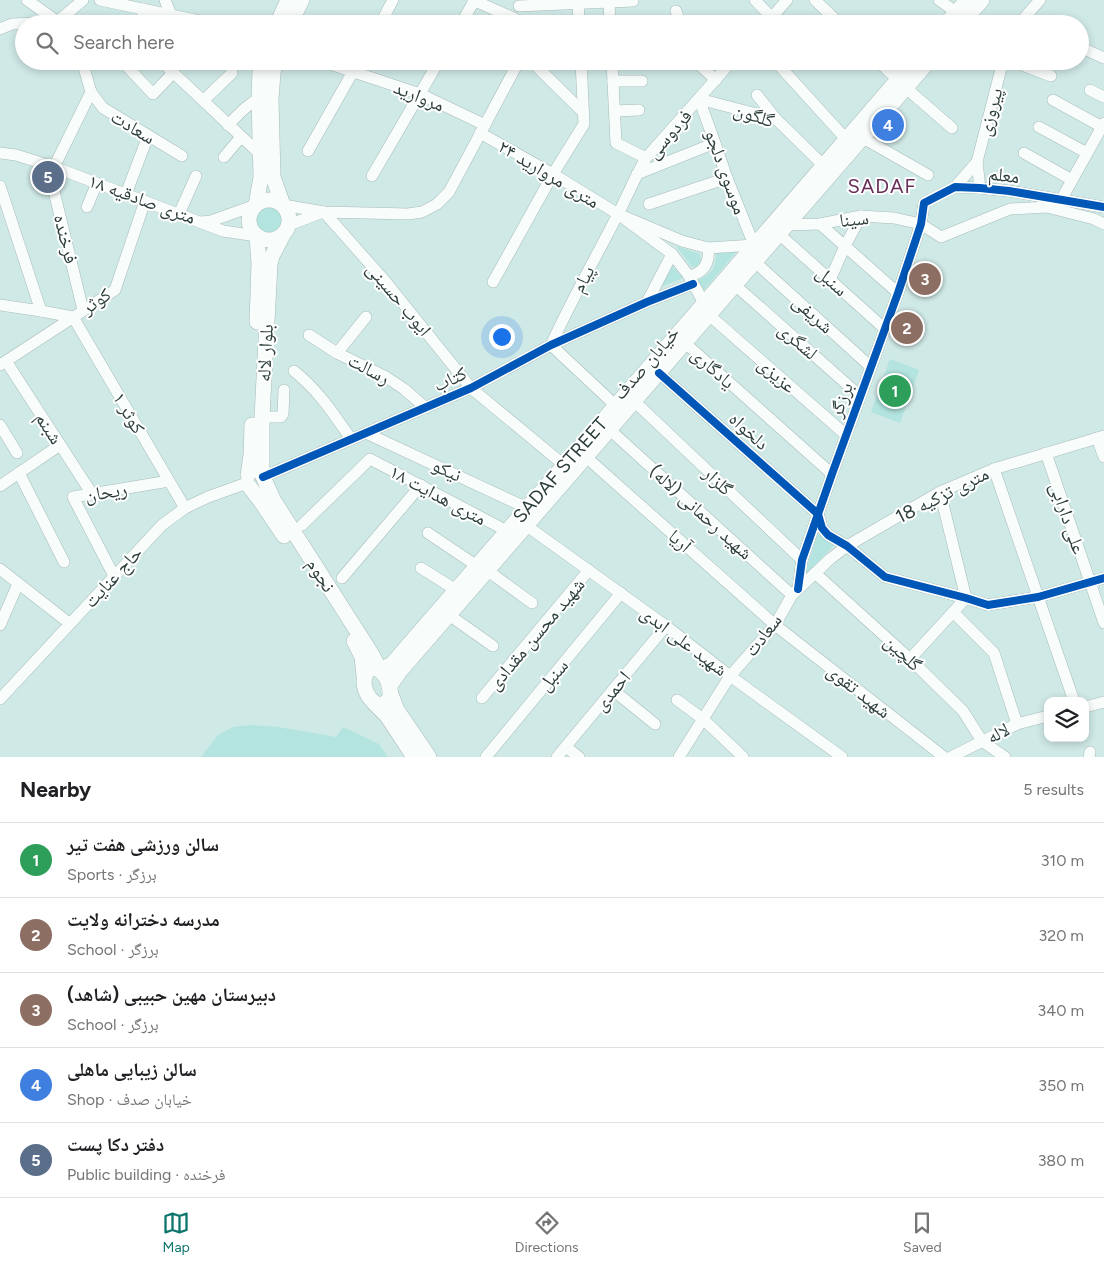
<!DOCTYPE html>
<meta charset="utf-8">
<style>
:root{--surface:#fff;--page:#f2f2f2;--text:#202124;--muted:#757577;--line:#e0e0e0;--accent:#0f766e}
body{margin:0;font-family:Figtree,"Noto Naskh Arabic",sans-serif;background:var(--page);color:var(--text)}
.controls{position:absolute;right:15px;bottom:15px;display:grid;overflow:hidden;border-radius:10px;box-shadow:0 2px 8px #0003}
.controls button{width:45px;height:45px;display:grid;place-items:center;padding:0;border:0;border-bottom:1px solid var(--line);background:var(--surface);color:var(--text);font:25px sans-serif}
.you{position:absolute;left:501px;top:336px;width:18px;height:18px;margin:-12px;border:4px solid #fff;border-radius:50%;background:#1a73e8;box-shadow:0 0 0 8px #1a73e833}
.badge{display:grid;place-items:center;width:32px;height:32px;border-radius:50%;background:var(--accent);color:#fff;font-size:16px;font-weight:700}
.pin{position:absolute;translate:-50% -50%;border:2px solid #fff;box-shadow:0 1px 5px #0006}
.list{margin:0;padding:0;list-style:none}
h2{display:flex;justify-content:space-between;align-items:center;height:65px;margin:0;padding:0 20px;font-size:21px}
h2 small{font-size:16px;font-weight:400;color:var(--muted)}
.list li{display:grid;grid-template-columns:32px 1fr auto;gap:15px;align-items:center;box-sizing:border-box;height:75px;padding:0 20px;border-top:1px solid var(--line)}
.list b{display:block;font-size:19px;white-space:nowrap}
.list p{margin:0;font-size:16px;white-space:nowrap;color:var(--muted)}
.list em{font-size:16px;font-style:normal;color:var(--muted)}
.icon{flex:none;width:28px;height:28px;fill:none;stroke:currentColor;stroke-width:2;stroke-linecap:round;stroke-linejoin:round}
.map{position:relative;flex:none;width:1104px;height:757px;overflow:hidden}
.search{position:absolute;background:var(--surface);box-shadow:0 2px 8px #0003;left:15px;right:15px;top:15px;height:55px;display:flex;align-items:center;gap:12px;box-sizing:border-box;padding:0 18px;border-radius:28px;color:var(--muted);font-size:19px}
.sheet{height:440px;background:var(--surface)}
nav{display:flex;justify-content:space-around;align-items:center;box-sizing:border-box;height:70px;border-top:1px solid var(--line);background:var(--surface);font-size:14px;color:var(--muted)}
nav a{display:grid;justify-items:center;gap:2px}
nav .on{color:var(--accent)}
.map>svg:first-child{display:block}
.green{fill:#b3e4df}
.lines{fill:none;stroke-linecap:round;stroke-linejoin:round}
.minor-casing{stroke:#a7bcb9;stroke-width:12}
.major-casing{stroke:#a7bcb9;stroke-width:16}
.minor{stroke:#f8fcfb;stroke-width:11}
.major{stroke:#f8fcfb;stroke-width:15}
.cycleway-casing{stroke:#fff;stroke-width:11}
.cycleway{stroke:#0057b8;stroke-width:8}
.labels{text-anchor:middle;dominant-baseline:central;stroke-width:4;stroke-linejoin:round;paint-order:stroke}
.street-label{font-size:19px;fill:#2d403e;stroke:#fff}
.neighbourhood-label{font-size:20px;letter-spacing:1px;fill:#672e58;stroke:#fff}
</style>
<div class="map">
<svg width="1104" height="757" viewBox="0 0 1104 757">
<rect width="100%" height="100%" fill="#cfe9e6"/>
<g class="green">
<circle cx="270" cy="220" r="13"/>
<path d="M676 246 700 254C702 262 700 266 692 267Z"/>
<path d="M736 252 704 290 697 280C712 275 716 268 716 253Z"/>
<polygon points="672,266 683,278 658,288 667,276"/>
<polygon points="890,359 919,370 900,423 871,412"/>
<path d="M818 532C822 539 829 540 836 543L809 571 803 580Z"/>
<polygon points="252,725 278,727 336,737 343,727 379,744 388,757 201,757 218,735 233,727"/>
</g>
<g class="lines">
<g class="minor-casing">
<g id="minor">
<polyline points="27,0 58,22"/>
<polyline points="100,0 214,24"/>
<polyline points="165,0 171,15"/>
<polyline points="473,0 520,21"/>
<polyline points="578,0 579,24"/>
<polyline points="755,0 771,17"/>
<polyline points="815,0 840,24"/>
<polyline points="939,0 956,12"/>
<polyline points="609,2 610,24"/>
<polyline points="519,6 633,1"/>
<polyline points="676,11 681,24"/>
<polyline points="141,24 144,9"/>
<polyline points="380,24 393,0"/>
<polyline points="461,24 474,1"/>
<polyline points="766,24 787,0"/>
<polyline points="1019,24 1040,0"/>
<polyline points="0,29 12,24 57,22 83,0"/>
<polyline points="1080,47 1104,58"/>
<polyline points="82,61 91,92 103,108 182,156"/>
<polyline points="122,61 153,94 173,73"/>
<polyline points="531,61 583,112"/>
<polyline points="612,61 616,143 646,158"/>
<polyline points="695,61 716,80"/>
<polyline points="775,61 846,139"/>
<polyline points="878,61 898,80"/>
<polyline points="1012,61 1051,76"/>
<polyline points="162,62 261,155"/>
<polyline points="324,62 420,94 485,125"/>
<polyline points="613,81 642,81"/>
<polyline points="906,88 952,128"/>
<polyline points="1090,90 1104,97"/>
<polyline points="757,95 776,119"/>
<polyline points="699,99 776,119 823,165"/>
<polyline points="1053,100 1102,127"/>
<polyline points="203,101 232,73"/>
<polyline points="615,111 639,110"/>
<path d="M228 125C238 115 246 105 259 99"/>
<polyline points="1039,127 1087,153"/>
<polyline points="480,133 553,174 618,214 672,254 689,276 704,303"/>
<polyline points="863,138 928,175"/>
<polyline points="308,151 359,61"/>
<polyline points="0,153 16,155 54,167 223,231 257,236"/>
<polyline points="1024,153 1072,180"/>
<polyline points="224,157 241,137"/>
<polyline points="637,174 715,143"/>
<polyline points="372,176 439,61"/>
<polyline points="0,186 41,311"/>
<polyline points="955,187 977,162"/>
<polyline points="980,188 977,162 1003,61"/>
<polyline points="126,194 148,136"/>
<polyline points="1061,200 1104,123"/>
<polyline points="649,204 727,178"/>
<polyline points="283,205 324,212 408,214 422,212 437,204 449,192 519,61"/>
<polyline points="87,207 97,183"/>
<polyline points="324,212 385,281 471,388 564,465"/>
<polyline points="179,214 196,176"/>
<polyline points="618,214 682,241 708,248 754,245 727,178 715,143 699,99"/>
<polyline points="201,222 211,221 256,205"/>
<polyline points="820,224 898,293"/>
<polyline points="289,225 323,212"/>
<polyline points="787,225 820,224 861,216 894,218 921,224 941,237 1010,209 1047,207 1094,219 1104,224"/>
<polyline points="779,234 885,329"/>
<polyline points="755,262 871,367"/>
<path d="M689 276C704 273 710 263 708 248"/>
<polyline points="830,280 845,246 861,216"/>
<polyline points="493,282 553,174 584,124 581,61"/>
<polyline points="735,285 860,396"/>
<polyline points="647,302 672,254"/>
<polyline points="0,305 41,311 73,317 185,508"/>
<polyline points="83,310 52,183 54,167 91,92"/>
<polyline points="709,315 846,435"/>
<polyline points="309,335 337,353 386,377 404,389 426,408"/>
<polyline points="685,343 832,474"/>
<polyline points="337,353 366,317"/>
<polyline points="6,361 92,494"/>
<polyline points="0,365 115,290 145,201"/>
<path d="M294 371C319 391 333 413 351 439"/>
<polyline points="659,373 818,514 822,528 828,535 847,546 885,577 966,598 988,605 1038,597 1104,578"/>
<polyline points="634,401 802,560"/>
<path d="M615 405 551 345C571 301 595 259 617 216 627 197 635 177 646 158L732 61"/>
<polyline points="262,417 281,417 283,414 284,390"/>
<polyline points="0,425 17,453"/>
<polyline points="610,430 792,595"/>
<polyline points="366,433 527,508"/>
<polyline points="1097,438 1104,457"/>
<polyline points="1046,453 1104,623"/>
<polyline points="586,457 775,625 944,757"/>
<polyline points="994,469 1074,701"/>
<polyline points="19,473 64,562"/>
<polyline points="263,477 471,388 551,345 647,302 693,284"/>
<polyline points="0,486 60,445"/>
<polyline points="302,525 370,459 507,531"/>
<polyline points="527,526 666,626 730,676 842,757"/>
<polyline points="428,533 477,566"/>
<polyline points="421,568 456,590"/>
<polyline points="0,569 69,623"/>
<polyline points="488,571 532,603"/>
<polyline points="815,573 910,659 963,711 982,741 1005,757"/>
<polyline points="114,576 73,497 169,481"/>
<polyline points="342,578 421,485"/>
<polyline points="798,589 802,560 832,474 898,293 921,224 924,203 955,187 980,188 1009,191 1104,207"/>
<polyline points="953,612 994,653 1017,724"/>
<polyline points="449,615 493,646"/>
<polyline points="0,625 18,584"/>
<polyline points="910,659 966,598 940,492"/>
<polyline points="613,690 655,724"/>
<polyline points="482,698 589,570"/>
<polyline points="0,699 162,525 185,508 208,497 247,483"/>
<polyline points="677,700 703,719 743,757"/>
<polyline points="1085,707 1104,702"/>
<polyline points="566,747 579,757"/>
<polyline points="486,757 621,593"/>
<polyline points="557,757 666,626"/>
<polyline points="679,757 730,676 775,625 792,595 830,559 847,546 940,492 994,469 1104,436"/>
<polyline points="951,757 1017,724 1048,716"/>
<polyline points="1089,757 1090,752"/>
</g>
</g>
<g class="major-casing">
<g id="major">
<polyline points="277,24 288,0"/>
<polyline points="290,24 302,0"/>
<polyline points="946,24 967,0"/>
<polyline points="961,24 982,0"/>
<polyline points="276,61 273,73 271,100 273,177 283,205"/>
<circle cx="269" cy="220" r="20"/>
<polyline points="256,205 261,177 259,99 260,70 262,61"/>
<polyline points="257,322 259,264 257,236"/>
<polyline points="248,475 251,455 252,425"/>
<polyline points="262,475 262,417 270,264 272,256 283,235"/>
<polyline points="264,479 274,501 371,653 380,670 392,664 914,61"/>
<polyline points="249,486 264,506 284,536"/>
<polyline points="354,641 362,657 364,676"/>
<path d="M371 668C387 667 397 696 385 703 372 711 354 680 371 668Z"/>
<polyline points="389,687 401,670 929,61"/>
<polyline points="390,692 397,710 429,757"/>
<polyline points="374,703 387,716 414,757"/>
</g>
</g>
<use href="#minor" class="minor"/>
<use href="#major" class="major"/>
<g class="cycleway-casing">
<g id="cycleway">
<polyline points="659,373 818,514 822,528 828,535 847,546 885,577 966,598 988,605 1038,597 1104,578"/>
<polyline points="263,477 471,388 551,345 647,302 693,284"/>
<polyline points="798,589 802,560 832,474 898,293 921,224 924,203 955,187 980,188 1009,191 1104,207"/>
</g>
</g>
<use href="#cycleway" class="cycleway"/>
</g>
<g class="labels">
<g class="street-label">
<text transform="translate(419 96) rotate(22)">مروارید</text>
<text transform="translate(990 112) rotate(-75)">پیروزی</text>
<text transform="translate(754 115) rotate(18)">گلگون</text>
<text transform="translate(133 127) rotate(31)">سعادت</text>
<text transform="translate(669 134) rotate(-49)">فردوسی</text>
<text transform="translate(726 172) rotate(70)">موسوی دلجو</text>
<text transform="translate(549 174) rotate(31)">۲۴ متری مروارید</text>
<text transform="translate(1004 175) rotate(7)">معلم</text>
<text transform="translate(142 199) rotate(20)">۱۸ متری صادقیه</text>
<text transform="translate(854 219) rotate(-6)">سینا</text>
<text transform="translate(66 239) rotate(76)">فرخنده</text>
<text transform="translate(583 279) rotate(-62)">پیام</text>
<text transform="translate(832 281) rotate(42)">سنبل</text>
<text transform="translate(399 299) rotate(50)">ایوب حسینی</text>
<text transform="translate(96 301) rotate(-35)">کوثر</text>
<text transform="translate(813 314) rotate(42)">شریفی</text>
<text transform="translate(798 341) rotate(41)">لشگری</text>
<text transform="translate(265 353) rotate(-87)">بلوار لاله</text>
<text transform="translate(646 363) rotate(-49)">خیابان صدف</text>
<text transform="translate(713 368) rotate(42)">یادگاری</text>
<text transform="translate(369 369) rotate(28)">رسالت</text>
<text transform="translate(777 375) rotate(41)">عزیزی</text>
<text transform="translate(450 379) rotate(-25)">کتاب</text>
<text transform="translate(841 400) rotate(-70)">برزگر</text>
<text transform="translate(129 413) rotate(60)">کوثر ۱</text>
<text transform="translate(49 428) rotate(57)">شبنم</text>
<text transform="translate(749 431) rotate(42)">دلخواه</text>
<text transform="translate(447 470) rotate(25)">نیکو</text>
<text transform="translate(560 470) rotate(-49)">SADAF STREET</text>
<text transform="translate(718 481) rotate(43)">گلزار</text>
<text transform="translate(106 492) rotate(-9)">ریحان</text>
<text transform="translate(438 495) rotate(28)">۱۸ متری هدایت</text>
<text transform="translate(942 495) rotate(-27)">18 متری تزکیه</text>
<text transform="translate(701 512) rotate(42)">شهید رحمانی (لاله)</text>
<text transform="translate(1068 518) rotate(71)">علی دارابی</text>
<text transform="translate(680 541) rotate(42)">آریا</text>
<text transform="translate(321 575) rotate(57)">نجوم</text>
<text transform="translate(113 577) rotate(-47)">حاج عنایت</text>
<text transform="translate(536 634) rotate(-50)">شهید محسن مقدادی</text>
<text transform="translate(763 635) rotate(-52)">سعادت</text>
<text transform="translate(684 641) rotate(37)">شهید علی ابدی</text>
<text transform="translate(903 653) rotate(43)">گلچین</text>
<text transform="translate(553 675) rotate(-50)">سنبل</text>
<text transform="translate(612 691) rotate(-50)">احمدی</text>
<text transform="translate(859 691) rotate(38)">شهید تقوی</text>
<text transform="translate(998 733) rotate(-27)">لاله</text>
</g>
<g class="neighbourhood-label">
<text x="882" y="186">SADAF</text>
</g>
</g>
</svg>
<div class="controls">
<button><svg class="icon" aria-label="layers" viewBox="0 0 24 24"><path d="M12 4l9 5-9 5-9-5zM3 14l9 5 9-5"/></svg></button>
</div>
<div class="you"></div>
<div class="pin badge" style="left:895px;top:391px;background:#2e9e5b">1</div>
<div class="pin badge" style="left:907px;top:328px;background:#8d6e63">2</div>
<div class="pin badge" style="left:925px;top:279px;background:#8d6e63">3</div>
<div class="pin badge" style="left:888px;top:125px;background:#3f7fe0">4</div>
<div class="pin badge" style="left:48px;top:177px;background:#5c6f8a">5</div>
<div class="search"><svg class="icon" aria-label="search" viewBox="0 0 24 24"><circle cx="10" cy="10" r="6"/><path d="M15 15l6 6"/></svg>Search here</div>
</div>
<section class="sheet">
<h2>Nearby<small>5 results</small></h2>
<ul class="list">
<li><span class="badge" style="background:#2e9e5b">1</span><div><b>سالن ورزشی هفت تیر</b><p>Sports · برزگر</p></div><em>310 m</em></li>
<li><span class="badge" style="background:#8d6e63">2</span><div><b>مدرسه دخترانه ولایت</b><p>School · برزگر</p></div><em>320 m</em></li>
<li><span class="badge" style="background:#8d6e63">3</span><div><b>دبیرستان مهین حبیبی (شاهد)</b><p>School · برزگر</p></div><em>340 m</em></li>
<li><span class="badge" style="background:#3f7fe0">4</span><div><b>سالن زیبایی ماهلی</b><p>Shop · خیابان صدف</p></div><em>350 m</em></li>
<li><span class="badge" style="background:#5c6f8a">5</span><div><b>دفتر دکا پست</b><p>Public building · فرخنده</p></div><em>380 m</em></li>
</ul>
</section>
<nav>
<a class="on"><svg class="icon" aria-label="map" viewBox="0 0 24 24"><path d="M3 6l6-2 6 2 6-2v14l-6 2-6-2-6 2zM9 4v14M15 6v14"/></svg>Map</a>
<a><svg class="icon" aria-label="directions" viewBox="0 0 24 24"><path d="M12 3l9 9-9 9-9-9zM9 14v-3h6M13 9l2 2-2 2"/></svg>Directions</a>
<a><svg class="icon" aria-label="saved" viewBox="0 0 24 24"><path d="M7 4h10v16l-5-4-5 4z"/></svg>Saved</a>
</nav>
